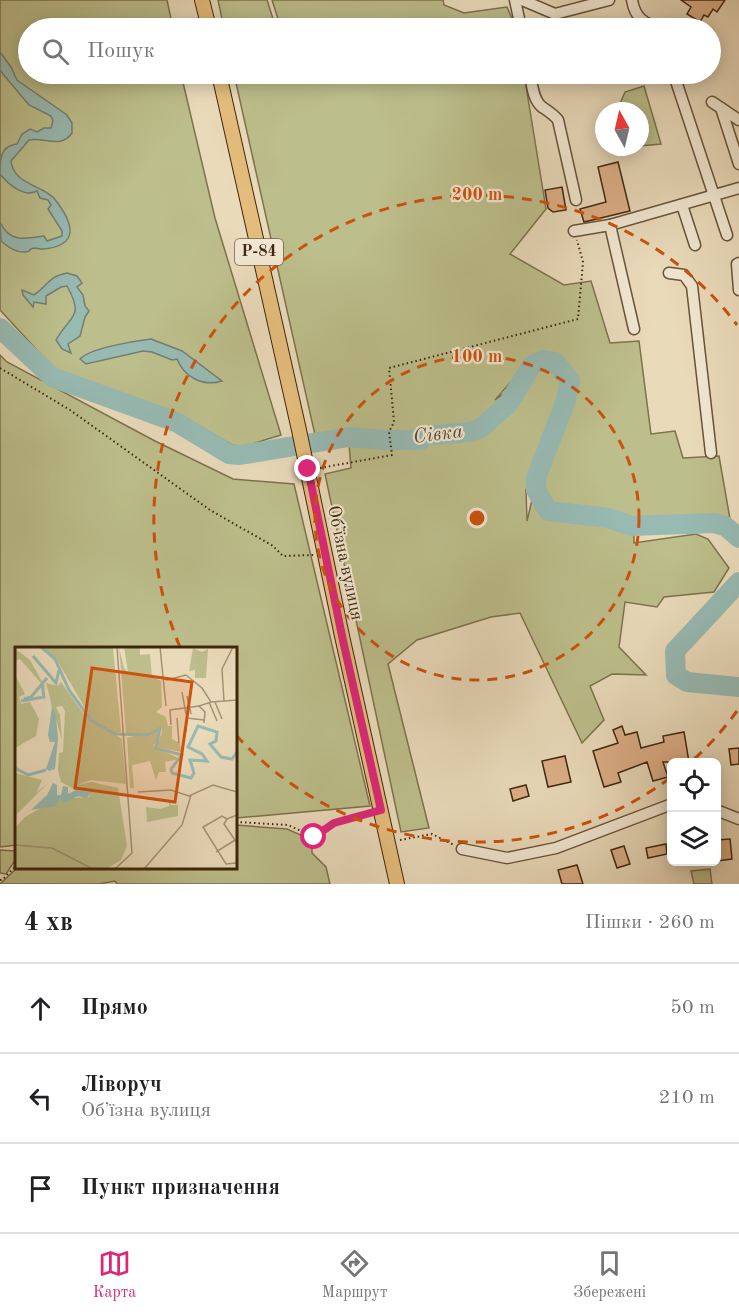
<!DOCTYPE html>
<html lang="uk">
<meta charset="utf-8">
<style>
:root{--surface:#fff;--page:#f2f2f2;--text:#202124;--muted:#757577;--line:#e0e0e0;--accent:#db2777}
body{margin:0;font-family:"Old Standard TT",serif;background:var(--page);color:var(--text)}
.controls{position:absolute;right:18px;bottom:18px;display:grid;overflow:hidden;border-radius:9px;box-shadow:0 3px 15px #0003}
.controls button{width:54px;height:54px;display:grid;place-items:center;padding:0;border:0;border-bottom:2px solid var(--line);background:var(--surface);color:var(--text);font:30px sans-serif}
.compass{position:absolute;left:595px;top:102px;width:54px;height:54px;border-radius:50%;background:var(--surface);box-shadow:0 3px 15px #0003;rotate:352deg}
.stop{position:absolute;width:18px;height:18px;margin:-14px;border:4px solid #db2777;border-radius:50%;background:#fff}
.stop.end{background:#db2777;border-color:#fff;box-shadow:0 2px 6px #0008}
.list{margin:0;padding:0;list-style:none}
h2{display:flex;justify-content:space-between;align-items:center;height:78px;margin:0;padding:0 24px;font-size:26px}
h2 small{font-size:20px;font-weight:400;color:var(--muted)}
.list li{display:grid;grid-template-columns:39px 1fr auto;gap:18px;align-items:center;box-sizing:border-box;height:90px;padding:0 24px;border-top:2px solid var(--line)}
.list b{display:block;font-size:22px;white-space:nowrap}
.list p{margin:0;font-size:20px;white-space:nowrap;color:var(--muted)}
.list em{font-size:20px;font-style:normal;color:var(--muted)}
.icon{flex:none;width:33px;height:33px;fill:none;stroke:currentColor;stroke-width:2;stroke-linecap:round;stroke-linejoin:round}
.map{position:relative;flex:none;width:739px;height:884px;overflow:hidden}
.search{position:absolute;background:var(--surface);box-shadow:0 3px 15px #0003;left:18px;right:18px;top:18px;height:66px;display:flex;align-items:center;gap:15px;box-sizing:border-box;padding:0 21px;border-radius:33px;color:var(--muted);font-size:22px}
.sheet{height:348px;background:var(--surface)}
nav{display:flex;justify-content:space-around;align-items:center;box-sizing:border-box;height:84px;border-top:2px solid var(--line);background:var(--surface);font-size:16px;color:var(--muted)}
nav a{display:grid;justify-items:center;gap:3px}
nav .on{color:var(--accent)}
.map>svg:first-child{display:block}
.green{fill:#bcbe8b;stroke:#7d724c;stroke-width:1.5}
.water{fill:#97bab3;stroke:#737f70;stroke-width:1.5}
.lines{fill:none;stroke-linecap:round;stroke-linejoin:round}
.river{stroke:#97bab3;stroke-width:20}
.building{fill:#ddae87;stroke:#3e260c;stroke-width:1.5}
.minor-casing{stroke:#695338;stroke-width:13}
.major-casing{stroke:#3e260c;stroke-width:16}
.path{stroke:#3e260c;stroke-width:2;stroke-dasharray:1.5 3;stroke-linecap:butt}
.minor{stroke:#f1e7d2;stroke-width:10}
.major{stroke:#e4bd7d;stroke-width:14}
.route{stroke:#db2777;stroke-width:8}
.ring{fill:none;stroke:#ce510c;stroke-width:3;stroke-dasharray:10 8}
.labels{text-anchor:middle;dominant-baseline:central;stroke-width:4.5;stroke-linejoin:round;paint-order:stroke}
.shield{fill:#f1e7d2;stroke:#746047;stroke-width:1.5}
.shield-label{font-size:16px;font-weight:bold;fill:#3e260c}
.street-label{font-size:18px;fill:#3e260c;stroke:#f1e7d2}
.water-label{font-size:20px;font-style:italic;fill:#544b36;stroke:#f1e7d2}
.inset-river{fill:none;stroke:#97bab3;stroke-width:3}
.inset-road{fill:none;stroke:#a59274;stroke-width:1.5}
.view{fill:#ce510c;fill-opacity:0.15;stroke:#ce510c;stroke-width:3}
.inset-edge{fill:none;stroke:#3e260c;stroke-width:3}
.centre{fill:#ce510c;stroke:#f1e7d2;stroke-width:3}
.ring-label{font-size:18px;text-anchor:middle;font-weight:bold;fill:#ce510c;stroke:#f1e7d2;stroke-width:4.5;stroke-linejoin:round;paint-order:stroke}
</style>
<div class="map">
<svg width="739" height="884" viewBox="0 0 739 884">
<rect width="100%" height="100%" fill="#e9daba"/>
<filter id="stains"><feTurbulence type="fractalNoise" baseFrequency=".00333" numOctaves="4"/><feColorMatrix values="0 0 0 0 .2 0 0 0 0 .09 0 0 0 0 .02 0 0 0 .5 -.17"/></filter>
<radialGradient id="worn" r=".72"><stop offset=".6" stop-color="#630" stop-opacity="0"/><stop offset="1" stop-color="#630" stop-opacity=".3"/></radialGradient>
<g class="green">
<polygon points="0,0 167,0 173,28 28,28 28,74 181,74 215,218 281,435 242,447 232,445 180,415 58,373 0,310"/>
<polygon points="218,0 267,0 276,28 224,28"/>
<polygon points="272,0 443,0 444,5 464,13 507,7 516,28 281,28"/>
<polygon points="234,74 524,74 546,209 510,254 564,285 591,281 610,343 639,341 651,434 675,431 683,458 719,456 730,519 634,521 611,514 551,507 542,486 575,383 561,356 529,361 495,400 535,371 551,368 563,382 526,490 527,521 532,500 544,513 609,523 634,532 634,543 696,534 708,539 729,568 714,592 664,597 657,607 625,602 619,647 646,675 612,674 590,686 604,720 582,743 520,613 491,617 417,640 388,664 429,828 401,832 325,474 351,468 349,444 399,446 400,435 350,431 315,435"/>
<polygon points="644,86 661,144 640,146 640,111 620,111 619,106 625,92"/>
<polygon points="0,355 7,362 155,441 233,479 294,484 370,806 236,818 236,648 16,648 16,845 0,847"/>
<polygon points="236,825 287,829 312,840 312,853 326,867 330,884 117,884 115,881 99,884 0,884 17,868 236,868"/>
<polygon points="0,850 16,851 16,859 6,874 0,873"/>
<polygon points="710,869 712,884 694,884 691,871"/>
</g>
<g class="water">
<path d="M0 52 11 67 17 80 67 115 72 123V133C61 149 45 137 29 140L11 161C14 186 44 184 57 202 74 225 79 246 43 249 40 249 36 248 34 248 26 250 33 251 26 252 16 253 8 247 1 241L0 222C10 243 25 239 44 236L47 241 62 236V231L48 209 51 205 48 200 40 198 37 191C24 198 8 184 0 174 0 159 0 146 17 144L22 134 30 129 37 132 44 128H51L53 121 51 116 29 105 3 74 0 70Z"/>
<path d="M67 273 77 276 82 283 77 287 83 295 85 306 89 311 85 317 80 336 68 344 71 353 62 349 56 340C70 315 85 318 67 286L61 287 46 296V304L34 302 33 307 23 295 22 290 34 295C48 286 47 277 67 273Z"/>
<path d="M151 339 182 351 222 381C203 387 184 377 177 359L172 360 152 352 143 351 86 364 80 359C90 348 135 341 151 339Z"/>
</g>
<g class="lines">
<g class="river">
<polyline points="0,328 52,377 176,422 229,454 240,455 349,437 384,440 421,440 422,436 470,432 481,428 508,404 532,365 544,360 555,362 570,381 565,403 536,478 536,490 548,511 609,518 631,526 714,523 725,526 739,538"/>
<polyline points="739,582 675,651 676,675 687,682 739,687"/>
</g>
</g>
<g class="building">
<polygon points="681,0 725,0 717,12 713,9 708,17 704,15 700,22 687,14 691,7"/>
<polygon points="618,162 630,211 584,222 580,209 606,202 598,167"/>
<polygon points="562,187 566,210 553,212 548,208 545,190"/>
<polygon points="622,726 625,735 637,732 641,748 664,742 663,736 684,732 689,762 663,762 668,777 653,781 647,762 618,773 621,782 604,787 593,751 618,743 613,730"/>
<polygon points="739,748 739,764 731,765 729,749"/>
<polygon points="565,756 571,782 548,787 542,761"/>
<polygon points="526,785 529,796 513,801 510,789"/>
<polygon points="730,839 732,859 717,861 717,840"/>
<polygon points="666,844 667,854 648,858 646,848"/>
<polygon points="624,846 630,864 617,868 611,850"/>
<polygon points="577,865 583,884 562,884 558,870"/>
</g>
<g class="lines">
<g class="minor-casing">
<g id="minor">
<polyline points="515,0 521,28"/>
<polyline points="522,0 555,14 609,0"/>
<path d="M632 0C635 18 644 24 661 28"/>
<path d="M530 74C532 84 533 100 542 107 548 111 553 114 558 120L576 200"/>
<polyline points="676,81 727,235"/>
<polyline points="712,102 739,120"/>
<polyline points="721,108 739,164"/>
<polyline points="682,205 695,245"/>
<polyline points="574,231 610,225"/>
<polyline points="739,263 737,264 739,290"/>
<polyline points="669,273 684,275 692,286 711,453"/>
<polyline points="634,329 610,225 739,188"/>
<polyline points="716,810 739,819"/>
<polyline points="462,849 507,858 556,848 672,804"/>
</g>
</g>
<g class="major-casing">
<g id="major">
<polyline points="202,0 209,28"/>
<polyline points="219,74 299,430 342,636 397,884"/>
</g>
</g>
<g class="path">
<polyline points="0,368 70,410 210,510 273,546 283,556 314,555"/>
<polyline points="320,468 392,455 389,432 394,422 389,368 578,319 583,262 577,240"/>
<polyline points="236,822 288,825 314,837 334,823 370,813"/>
<polyline points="400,840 432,834 454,845"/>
<polyline points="0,880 2,880 16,866"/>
</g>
<use href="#minor" class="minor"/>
<use href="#major" class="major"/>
</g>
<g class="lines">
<polyline class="route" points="308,469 342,636 381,810 334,823 314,837"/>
</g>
<g class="ring">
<circle cx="477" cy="518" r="162"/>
<path d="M737 711A324 324 0 0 1 692 761M670 778A324 324 0 0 1 236 735M180 647A324 324 0 0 1 737 325"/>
</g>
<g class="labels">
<rect class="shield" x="235" y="239" width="48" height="26" rx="4.5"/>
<g class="shield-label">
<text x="259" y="252">Р-84</text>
</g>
<g class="street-label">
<text transform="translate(345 563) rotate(78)">Обʼїзна вулиця</text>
</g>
<g class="water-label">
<text transform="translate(438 435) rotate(-7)">Сівка</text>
</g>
</g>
<g transform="translate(15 647)">
<rect width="222" height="222" fill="#e9daba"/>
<path d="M28 0H98L106 85 100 86 77 73 42 13ZM104 0 109 21 113 25 109 0H125V8L135 7 137 30 146 34 147 60 141 65 151 70 153 79H157V92L165 96 166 105 142 100 147 84 146 80 139 82 146 83 139 99 165 112 150 115 151 125H144L141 133 135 114 117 118 119 141H115L112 91 123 88 111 86ZM178 1 187 5 193 2 191 31H180V23L174 24ZM0 2 15 13 31 42 5 12 0 14ZM0 28 10 47 4 50 6 57 15 55 24 72 21 89 0 101ZM46 35 71 70 107 92 111 137 76 133 62 138 77 135 103 141 112 199 106 213 91 222H0V181L10 170 41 152 74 150 76 145 61 143 46 135 43 123 44 106 48 105 50 64 47 59 41 60 45 68 47 93 31 36 43 39ZM0 126 27 133 21 146 34 135 0 169ZM154 152 156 158H163V169L132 175 131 160 145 162 154 159Z" fill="#bcbe8b"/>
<path d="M34 47 41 70 43 92 40 122 34 124 31 122 40 95H35L33 88 37 60ZM38 136 42 138V148H46L48 139 53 140V147L61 143 77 145 71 151 63 149 49 156 45 151 41 159 16 163 32 148Z" fill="#97bab3"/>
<path class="inset-river" d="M26 0 40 12 54 43 76 73 100 87 132 88 145 81 141 101 167 108 156 122 157 126 176 131 179 126 175 113 192 114 187 107 173 100 183 79 202 85 201 94 195 97 206 110 217 112 222 105M18 9 41 36 44 23M9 52 16 50 32 31M6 54 29 50 27 37M0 121 13 128 31 123"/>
<path class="inset-road" d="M145 0 151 59M171 28 187 41 196 55 222 53M146 30 152 33 171 28M167 45 171 67M172 49 176 67M209 54 207 22 218 0M194 55 202 74M200 55 207 72M162 71 164 96M189 76 190 65 184 59 196 55M156 78 155 63 184 59M171 85 172 71 189 73M123 145 156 143 174 149 198 138 222 145M222 168 212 172 207 169 188 180 211 217 222 216M212 172 209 177 222 196M0 198 37 201 78 222M201 205 220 193M100 222 117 206 102 0M129 222 167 178 176 148"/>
<path class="view" d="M77 21 177 35 160 155 60 141Z"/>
<rect width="222" height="222" class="inset-edge"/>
</g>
<circle cx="477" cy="518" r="9" class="centre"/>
<g class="ring-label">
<text x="477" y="200">200 m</text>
<text x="477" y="362">100 m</text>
</g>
<rect width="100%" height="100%" filter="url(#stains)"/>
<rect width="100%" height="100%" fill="url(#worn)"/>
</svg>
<div class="controls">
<button><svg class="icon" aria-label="locate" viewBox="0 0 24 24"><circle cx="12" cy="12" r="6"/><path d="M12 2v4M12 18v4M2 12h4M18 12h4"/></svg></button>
<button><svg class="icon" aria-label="layers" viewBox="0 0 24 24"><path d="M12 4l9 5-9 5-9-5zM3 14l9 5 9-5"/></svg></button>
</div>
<svg class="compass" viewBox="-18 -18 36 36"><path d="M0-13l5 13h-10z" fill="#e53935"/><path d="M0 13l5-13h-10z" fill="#757577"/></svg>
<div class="stop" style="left:314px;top:837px"></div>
<div class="stop end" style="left:308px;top:469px"></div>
<div class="search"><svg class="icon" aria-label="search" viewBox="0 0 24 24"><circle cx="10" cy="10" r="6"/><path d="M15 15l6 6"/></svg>Пошук</div>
</div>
<section class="sheet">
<h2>4 хв<small>Пішки · 260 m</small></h2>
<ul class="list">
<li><svg class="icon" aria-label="ahead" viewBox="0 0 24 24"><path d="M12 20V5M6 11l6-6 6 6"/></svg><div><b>Прямо</b></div><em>50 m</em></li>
<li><svg class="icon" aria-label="left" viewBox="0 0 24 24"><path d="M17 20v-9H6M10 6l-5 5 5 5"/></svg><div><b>Ліворуч</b><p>Обʼїзна вулиця</p></div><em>210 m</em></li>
<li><svg class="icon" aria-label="arrive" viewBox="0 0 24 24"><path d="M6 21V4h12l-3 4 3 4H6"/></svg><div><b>Пункт призначення</b></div></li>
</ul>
</section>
<nav>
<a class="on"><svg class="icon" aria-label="map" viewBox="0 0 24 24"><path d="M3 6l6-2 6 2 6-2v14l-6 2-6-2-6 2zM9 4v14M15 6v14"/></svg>Карта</a>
<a><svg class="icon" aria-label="directions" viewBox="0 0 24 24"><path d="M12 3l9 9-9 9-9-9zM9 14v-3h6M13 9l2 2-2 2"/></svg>Маршрут</a>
<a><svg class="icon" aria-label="saved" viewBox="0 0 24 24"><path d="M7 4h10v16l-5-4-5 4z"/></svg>Збережені</a>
</nav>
